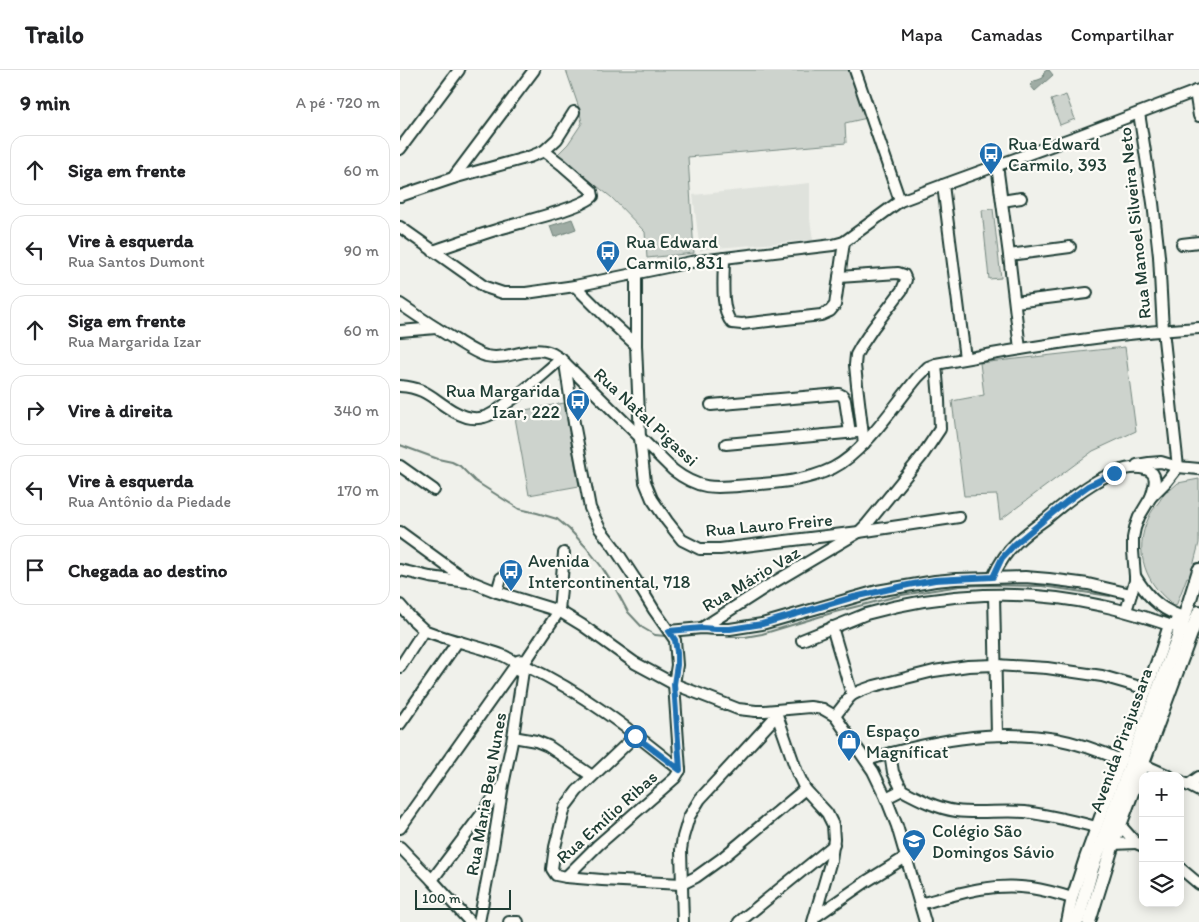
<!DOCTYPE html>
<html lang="pt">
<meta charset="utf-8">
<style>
:root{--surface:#fff;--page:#f6f6f6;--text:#202124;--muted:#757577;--line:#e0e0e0}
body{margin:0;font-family:Itim,sans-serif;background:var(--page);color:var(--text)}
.controls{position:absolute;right:15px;bottom:15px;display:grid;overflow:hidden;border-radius:10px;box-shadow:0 2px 12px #0003}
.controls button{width:45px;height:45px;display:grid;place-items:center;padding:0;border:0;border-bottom:1px solid var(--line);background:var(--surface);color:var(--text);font:25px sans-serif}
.scale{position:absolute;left:15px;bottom:12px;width:96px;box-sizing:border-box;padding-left:5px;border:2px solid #1f3d34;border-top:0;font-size:14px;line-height:18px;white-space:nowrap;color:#1f3d34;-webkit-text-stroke:4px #fdfcf7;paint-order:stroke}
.stop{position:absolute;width:15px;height:15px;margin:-11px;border:4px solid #1f6fb2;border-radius:50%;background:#fff}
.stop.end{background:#1f6fb2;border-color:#fff;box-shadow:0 1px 5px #0008}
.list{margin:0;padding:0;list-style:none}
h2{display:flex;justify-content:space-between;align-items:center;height:65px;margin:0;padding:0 20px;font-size:21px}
h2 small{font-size:16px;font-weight:400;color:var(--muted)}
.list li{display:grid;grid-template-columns:32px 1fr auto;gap:15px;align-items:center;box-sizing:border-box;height:70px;margin:0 10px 10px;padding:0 10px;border:1px solid var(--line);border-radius:15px}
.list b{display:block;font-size:19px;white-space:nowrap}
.list p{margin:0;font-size:16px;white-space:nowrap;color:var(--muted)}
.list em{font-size:16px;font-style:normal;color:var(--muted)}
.icon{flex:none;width:28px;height:28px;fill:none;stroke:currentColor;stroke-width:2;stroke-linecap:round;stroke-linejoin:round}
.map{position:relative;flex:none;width:799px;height:852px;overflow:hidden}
header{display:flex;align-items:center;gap:30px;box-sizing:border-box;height:70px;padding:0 25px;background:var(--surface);border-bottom:1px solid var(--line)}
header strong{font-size:24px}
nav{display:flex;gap:28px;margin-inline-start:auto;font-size:18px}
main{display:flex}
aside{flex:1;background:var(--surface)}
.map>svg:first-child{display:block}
.built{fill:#dfe2dc}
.green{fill:#cdd3cd;stroke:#768880}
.water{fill:#9faca4;stroke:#6c8077}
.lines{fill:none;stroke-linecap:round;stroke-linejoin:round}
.stream{stroke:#6c8077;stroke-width:2}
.minor-casing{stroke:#1f3d34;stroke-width:14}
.major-casing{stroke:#1f3d34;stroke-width:16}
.minor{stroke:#fdfcf7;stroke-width:10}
.major{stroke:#fdfcf7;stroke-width:12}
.route{stroke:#1f6fb2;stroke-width:6}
.labels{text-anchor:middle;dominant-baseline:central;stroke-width:4.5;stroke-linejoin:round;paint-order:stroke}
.poi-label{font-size:18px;fill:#1f3d34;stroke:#fdfcf7;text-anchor:start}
.street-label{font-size:18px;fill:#1f3d34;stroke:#fdfcf7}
</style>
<header>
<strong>Trailo</strong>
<nav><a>Mapa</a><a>Camadas</a><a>Compartilhar</a></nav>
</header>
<main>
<aside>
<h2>9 min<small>A pé · 720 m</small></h2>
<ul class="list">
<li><svg class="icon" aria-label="ahead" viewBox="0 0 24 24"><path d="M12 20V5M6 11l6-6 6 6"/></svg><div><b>Siga em frente</b></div><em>60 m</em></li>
<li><svg class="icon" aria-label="left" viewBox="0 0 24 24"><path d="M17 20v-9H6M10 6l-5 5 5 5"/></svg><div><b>Vire à esquerda</b><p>Rua Santos Dumont</p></div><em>90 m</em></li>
<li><svg class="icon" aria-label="ahead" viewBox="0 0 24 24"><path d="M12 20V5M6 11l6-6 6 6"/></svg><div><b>Siga em frente</b><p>Rua Margarida Izar</p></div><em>60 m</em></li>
<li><svg class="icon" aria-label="right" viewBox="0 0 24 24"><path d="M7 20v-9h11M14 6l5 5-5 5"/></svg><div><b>Vire à direita</b></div><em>340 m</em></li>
<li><svg class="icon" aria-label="left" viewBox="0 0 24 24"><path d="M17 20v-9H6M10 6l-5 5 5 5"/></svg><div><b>Vire à esquerda</b><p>Rua Antônio da Piedade</p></div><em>170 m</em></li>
<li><svg class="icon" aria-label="arrive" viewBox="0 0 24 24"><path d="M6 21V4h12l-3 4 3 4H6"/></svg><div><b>Chegada ao destino</b></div></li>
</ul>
</aside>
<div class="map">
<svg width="799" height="852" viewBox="0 0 799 852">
<rect width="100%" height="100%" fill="#f0f1eb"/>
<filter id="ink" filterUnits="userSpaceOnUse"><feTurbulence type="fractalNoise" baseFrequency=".02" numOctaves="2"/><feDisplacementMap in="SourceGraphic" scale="10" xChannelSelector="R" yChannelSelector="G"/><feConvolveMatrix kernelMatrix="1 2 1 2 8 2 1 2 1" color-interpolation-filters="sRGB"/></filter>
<g filter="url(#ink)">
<polygon class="built" points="410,113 410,149 413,170 305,179 300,181 293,125"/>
<g class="green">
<polygon points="166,0 451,0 467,48 445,53 446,73 288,87 294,183 247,188 245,162 211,127 157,85 168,74 182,53 179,38"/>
<polygon points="666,25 675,49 660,55 651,30"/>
<polygon points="593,139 601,208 589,209 582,140"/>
<polygon points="725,277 736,361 693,381 600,450 597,425 564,426 552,331 584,325 580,293"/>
<polygon points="164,333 179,416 129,425 114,342"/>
<path d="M799 409V473L790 508 787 507 776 536C746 517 732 481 749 447 753 437 762 431 765 420L769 421 778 413Z"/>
</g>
<g class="water">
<polygon points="647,0 649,0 653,5 635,21 630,15 634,11 638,10 643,8 644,2"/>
<polygon points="172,149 176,159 154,167 150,156"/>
</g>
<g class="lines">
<g class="stream">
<polyline points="0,375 38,389 52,392 60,396 75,411 119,439 137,443 157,449 169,459 186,477 201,496 214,516 228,542 243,558 255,565 265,566"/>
<polyline points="327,567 345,567 362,564 435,542 502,525 560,516 583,515 642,516 710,526"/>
</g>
<g class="minor-casing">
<g id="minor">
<polyline points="455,0 500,131"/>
<polyline points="795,21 799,46"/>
<polyline points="739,43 753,133 759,186 763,260 778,397"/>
<polyline points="0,79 59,0"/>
<polyline points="597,95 609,185 620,279"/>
<polyline points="53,108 134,0"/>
<polyline points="543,115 565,288"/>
<polyline points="0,126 53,108 129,87 144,81 157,69 174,42"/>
<polyline points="602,131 621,128"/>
<polyline points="0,157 85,217 103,223 126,223 175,216 291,192 433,175 444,172 500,131 543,115 678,66 799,20"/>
<polyline points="782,174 799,172"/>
<path d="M33 181C57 173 81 164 106 157 124 151 182 138 193 126L192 121 161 94 144 81"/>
<polyline points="609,185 670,177"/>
<path d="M324 188C324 205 320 241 332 253L342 254 421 245 430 241 435 235 444 172"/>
<polyline points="236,203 236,275 240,368 245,412 252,429 267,451 282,470 300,479 320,479 459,462 559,447"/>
<polyline points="439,207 498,203 504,205 506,210 502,220 473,258 461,276 456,285 455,295 457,315 464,374"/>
<polyline points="175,216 211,252 236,275"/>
<polyline points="615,232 687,223"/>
<path d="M0 234C19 247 39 260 59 272 67 277 76 283 86 286 109 291 130 274 151 283 154 284 157 287 161 289L273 400C300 421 316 418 348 415 377 413 407 411 433 398 465 382 495 334 518 307L528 297 536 294C623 278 711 263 799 258"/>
<polyline points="0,261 36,258"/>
<polyline points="165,293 174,353 190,438 200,459 214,477 235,509 254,540 275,570 277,595 274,614 280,700"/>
<path d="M0 316C28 318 33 330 55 342 64 347 74 350 84 347 93 345 100 338 107 333 126 320 143 304 161 289"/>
<polyline points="311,335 439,324 443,326 445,330 450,363"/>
<polyline points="326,374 457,362"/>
<polyline points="737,395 749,393 761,392 778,397 799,399"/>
<polyline points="0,396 34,420"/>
<polyline points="0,462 55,502 72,512 97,522 159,541 182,555 235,593 274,614 338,639 356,641 365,641 410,637 423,639 435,646 473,701 486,728 497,756 525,852"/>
<polyline points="0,500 30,507 68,512"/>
<path d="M735 506C746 524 758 538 778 545L774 556"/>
<path d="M593 507C599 494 605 483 616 473 625 464 636 456 646 449 667 431 715 390 745 399 760 403 754 417 751 427"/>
<polyline points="97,522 101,508"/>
<polyline points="594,525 597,665"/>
<polyline points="0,535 11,548 24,560 0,597"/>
<polyline points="726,541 735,511 735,506 733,481 733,468 735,458 739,447 751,427 767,411 778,397"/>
<polyline points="432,557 452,625"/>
<polyline points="302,558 366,517 459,462 467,454 522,386 540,359 539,330 536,294"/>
<path d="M24 560C43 568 64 573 84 579 95 583 107 585 115 593"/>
<polyline points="269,561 302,558 316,559 330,559 362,554 477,521 535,511 556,509 625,507 649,509 688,514 731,524"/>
<path d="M402 570 466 544C543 522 625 518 703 536 732 542 760 552 787 561"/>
<polyline points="125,592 159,541 164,483"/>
<path d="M126 596C182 622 232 661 280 700"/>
<polyline points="377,645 397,702 405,719 427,743 433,755 434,769 431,790 413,852"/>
<polyline points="435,646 449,628 452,625 460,621 474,616 534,601 568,596 596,595 647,598 702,606 747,619"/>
<polyline points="0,654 58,571"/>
<polyline points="235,666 177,721 165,737 155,777 152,799 156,805 166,807 202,810 282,814 296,807 321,789 405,719"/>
<polyline points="113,667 136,671 148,676 192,706"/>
<polyline points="490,683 493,702 502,720"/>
<path d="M467 690C527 672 593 658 656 669 678 673 700 681 721 690"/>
<polyline points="742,694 769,706"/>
<polyline points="780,711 799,721"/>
<polyline points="788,715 799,707"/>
<path d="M486 728 502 720C519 729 536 738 556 741 578 744 602 740 625 742 649 745 673 751 696 757"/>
<polyline points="720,755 736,773 743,776"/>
<polyline points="0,758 115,596"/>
<polyline points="713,774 736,773"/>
<polyline points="0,777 32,810 70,852"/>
<polyline points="780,798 799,814"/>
<polyline points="166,807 198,775 275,708 280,700"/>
<polyline points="32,810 102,717"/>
<path d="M520 834C557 824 592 812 631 818 645 820 659 824 672 828"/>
<polyline points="415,847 467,811 506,787"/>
<path d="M79 852 91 789 103 715 113 667 123 601 126 597 124 591C117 588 112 595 118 601H123"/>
<polyline points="109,852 118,852"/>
<polyline points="283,852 281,780 283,767 289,747 300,729 377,645 377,641"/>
<polyline points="339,852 434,775"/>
<polyline points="667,852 672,828 685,788 761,580 769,555"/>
</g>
</g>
<g class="major-casing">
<g id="major">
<polyline points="677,852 692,799 781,558 799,500"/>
<polyline points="689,852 713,774 799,542"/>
</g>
</g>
<use href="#minor" class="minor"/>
<use href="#major" class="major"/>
</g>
</g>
<g class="lines" filter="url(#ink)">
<polyline class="route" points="235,666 280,700 274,614 277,595 277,582 275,570 269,561 302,558 316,559 330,559 362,554 454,527 508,515 535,510 593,507 602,488 615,474 666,432 688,416 714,403"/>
</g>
<defs>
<g id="bus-pin" transform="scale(1.25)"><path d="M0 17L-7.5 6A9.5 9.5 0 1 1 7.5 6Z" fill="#1f6fb2" stroke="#fdfcf7"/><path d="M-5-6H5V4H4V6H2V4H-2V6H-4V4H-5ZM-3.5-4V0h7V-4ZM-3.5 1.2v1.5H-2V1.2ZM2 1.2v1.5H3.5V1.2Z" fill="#fff"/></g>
<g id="shop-pin" transform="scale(1.25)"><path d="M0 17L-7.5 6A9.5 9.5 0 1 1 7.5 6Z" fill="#1f6fb2" stroke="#fdfcf7"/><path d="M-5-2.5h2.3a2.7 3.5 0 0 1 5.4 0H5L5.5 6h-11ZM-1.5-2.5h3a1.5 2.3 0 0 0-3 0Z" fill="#fff"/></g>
<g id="school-pin" transform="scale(1.25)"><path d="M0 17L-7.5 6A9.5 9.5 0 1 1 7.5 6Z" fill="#1f6fb2" stroke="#fdfcf7"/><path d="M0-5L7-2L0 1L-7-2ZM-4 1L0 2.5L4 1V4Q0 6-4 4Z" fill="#fff"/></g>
</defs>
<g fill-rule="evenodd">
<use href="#bus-pin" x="591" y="84"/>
<use href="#bus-pin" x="208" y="182"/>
<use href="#bus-pin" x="178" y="331"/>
<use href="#bus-pin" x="111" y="501"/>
<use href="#shop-pin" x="449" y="671"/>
<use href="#school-pin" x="514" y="771"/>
</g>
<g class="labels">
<g class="poi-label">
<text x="608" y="74">Rua Edward<tspan x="608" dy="21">Carmilo, 393</tspan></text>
<text x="226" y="172">Rua Edward<tspan x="226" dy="21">Carmilo, 831</tspan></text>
<text x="160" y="321" text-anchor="end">Rua Margarida<tspan x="160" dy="21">Izar, 222</tspan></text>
<text x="128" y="491">Avenida<tspan x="128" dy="21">Intercontinental, 718</tspan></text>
<text x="466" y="661">Espaço<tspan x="466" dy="21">Magníficat</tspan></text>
<text x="532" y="761">Colégio São<tspan x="532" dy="21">Domingos Sávio</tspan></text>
</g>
<g class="street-label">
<text transform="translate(735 153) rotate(-96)">Rua Manoel Silveira Neto</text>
<text transform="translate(246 347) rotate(43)">Rua Natal Pigassi</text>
<text transform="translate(369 455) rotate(-5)">Rua Lauro Freire</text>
<text transform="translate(351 509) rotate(-31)">Rua Mário Vaz</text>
<text transform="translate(721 670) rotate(-70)">Avenida Pirajussara</text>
<text transform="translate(86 724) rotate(-80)">Rua Maria Beu Nunes</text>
<text transform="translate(207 747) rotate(-42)">Rua Emílio Ribas</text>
</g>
</g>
</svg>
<div class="controls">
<button>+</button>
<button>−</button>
<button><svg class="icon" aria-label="layers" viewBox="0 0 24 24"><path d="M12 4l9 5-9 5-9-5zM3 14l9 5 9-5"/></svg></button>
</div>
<div class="scale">100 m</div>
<div class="stop" style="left:235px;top:666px"></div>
<div class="stop end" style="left:714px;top:403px"></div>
</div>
</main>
